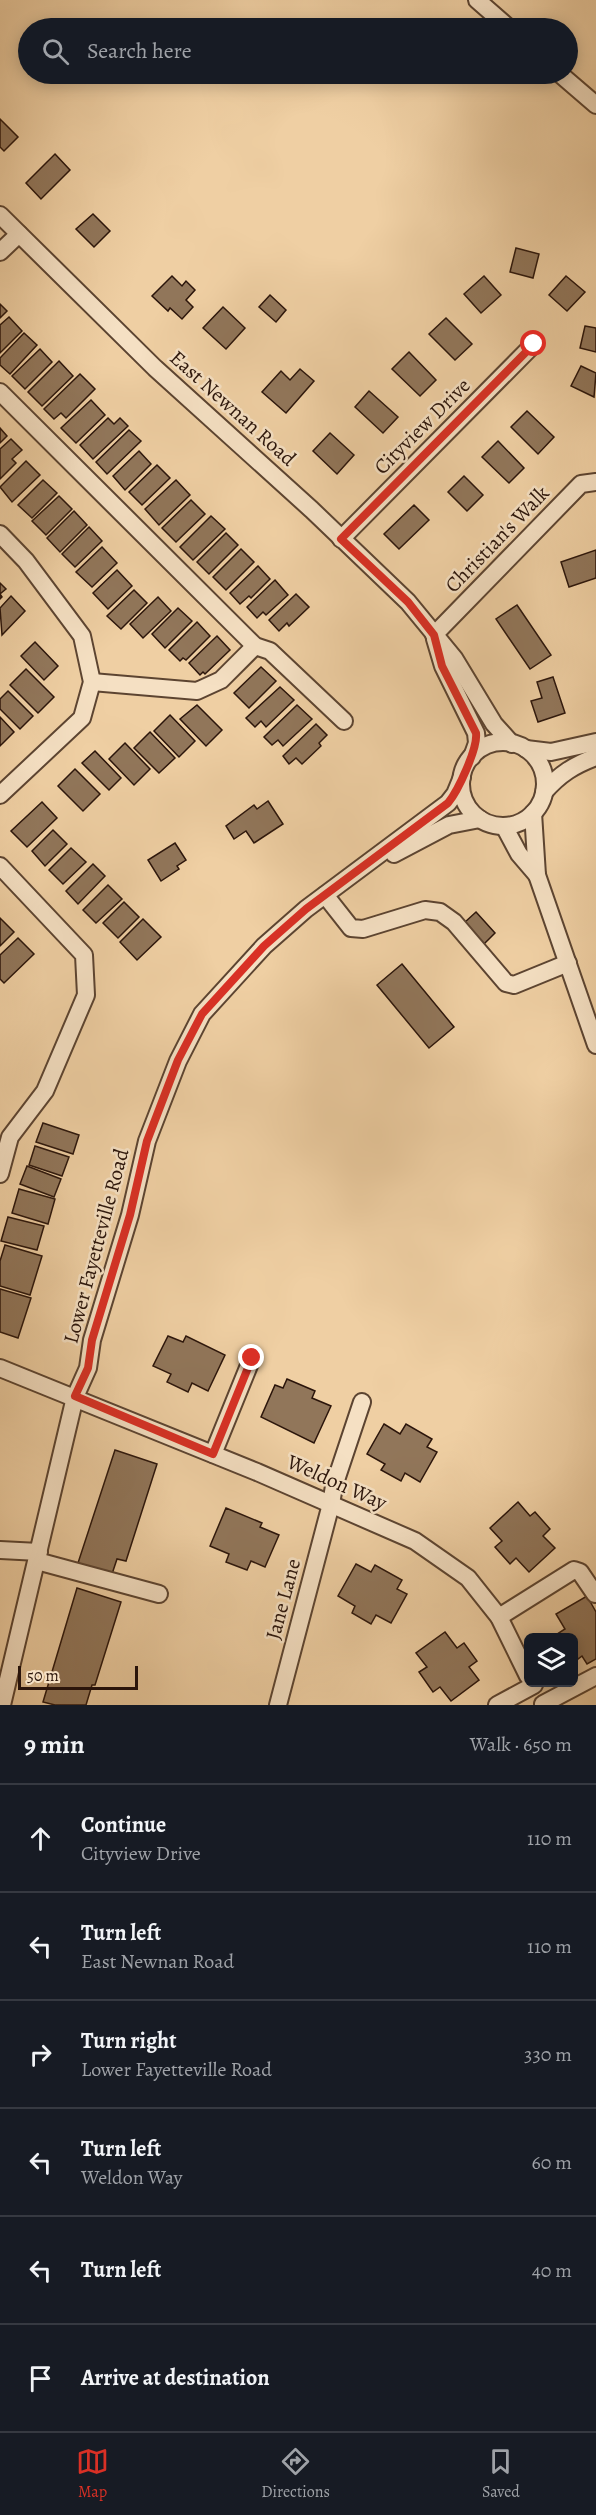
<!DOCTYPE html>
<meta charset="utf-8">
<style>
:root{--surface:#171b24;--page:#20242c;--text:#f1f3f6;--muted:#9ea1a6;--line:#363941;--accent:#d93025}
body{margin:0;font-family:Alegreya,serif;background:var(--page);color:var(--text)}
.controls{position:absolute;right:18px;bottom:18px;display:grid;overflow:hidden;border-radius:9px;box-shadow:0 3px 15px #0003}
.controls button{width:54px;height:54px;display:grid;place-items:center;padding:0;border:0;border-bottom:2px solid var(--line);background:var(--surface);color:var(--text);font:30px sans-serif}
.scale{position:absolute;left:18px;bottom:15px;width:120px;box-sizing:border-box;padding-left:6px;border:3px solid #2b150b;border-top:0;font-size:16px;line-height:21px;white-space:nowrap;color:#2b150b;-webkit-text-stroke:4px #f5e0c3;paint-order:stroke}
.stop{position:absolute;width:18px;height:18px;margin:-14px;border:4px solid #d93025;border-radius:50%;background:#fff}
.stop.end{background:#d93025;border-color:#fff;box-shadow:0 2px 6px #0008}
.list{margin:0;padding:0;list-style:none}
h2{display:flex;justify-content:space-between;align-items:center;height:78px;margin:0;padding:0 24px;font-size:26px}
h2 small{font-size:20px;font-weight:400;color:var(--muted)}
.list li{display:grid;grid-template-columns:39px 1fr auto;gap:18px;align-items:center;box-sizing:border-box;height:108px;padding:0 24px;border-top:2px solid var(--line)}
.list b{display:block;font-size:22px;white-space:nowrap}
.list p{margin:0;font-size:20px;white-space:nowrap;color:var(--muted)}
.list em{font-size:20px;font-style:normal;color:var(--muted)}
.icon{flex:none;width:33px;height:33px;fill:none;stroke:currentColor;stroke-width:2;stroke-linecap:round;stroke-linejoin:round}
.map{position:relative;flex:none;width:596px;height:1705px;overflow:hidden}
.search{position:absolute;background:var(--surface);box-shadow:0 3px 15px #0003;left:18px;right:18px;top:18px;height:66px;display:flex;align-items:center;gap:15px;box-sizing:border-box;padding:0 21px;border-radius:33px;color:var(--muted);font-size:22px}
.sheet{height:726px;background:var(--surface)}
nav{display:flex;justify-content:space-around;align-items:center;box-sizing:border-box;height:84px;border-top:2px solid var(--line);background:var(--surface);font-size:16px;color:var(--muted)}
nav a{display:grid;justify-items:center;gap:3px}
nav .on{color:var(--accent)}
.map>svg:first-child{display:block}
.building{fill:#91765a;stroke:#2b150b;stroke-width:1.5}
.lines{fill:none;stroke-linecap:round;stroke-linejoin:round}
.minor-casing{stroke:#5c4431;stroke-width:20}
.minor{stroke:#f5e0c3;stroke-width:16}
.route{stroke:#d93025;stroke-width:8}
.labels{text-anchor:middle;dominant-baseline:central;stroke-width:5;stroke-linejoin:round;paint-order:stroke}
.street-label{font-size:21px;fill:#2b150b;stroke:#f5e0c3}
</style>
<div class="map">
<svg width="596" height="1705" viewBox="0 0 596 1705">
<rect width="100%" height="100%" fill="#efcfa3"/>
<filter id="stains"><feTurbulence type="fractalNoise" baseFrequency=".00333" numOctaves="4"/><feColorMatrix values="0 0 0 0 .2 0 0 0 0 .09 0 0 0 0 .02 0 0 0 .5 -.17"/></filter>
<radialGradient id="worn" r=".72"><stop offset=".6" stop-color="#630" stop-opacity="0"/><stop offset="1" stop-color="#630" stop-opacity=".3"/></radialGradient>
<g class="building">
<polygon points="0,119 18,137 4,151 0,147"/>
<polygon points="55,154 70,170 41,199 26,183"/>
<polygon points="93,214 110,231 94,247 76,229"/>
<polygon points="516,248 539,254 533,278 510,272"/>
<polygon points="172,276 182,286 186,281 195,290 186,300 193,307 182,319 170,308 168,311 152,296"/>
<polygon points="484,276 501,295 481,313 464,294"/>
<polygon points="566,276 585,292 567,311 549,295"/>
<polygon points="270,295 286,310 276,322 259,307"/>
<polygon points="0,304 7,311 0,318"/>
<polygon points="223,307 245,328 226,349 203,328"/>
<polygon points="9,317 22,331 0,353 0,325"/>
<polygon points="446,318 472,344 455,360 429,334"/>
<polygon points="585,326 596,328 596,352 580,348"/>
<polygon points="24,333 37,345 10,374 0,365 0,358"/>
<polygon points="40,349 52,362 25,389 12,376"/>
<polygon points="409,352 436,380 420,396 392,369"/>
<polygon points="59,361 73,376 42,406 28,392"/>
<polygon points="581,366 596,373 594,397 571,386"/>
<polygon points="300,369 314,381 286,413 262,392 281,371 290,380"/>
<polygon points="80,374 95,389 66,418 61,413 54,419 44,409"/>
<polygon points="369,391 398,417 383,433 355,407"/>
<polygon points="91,400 105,415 76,443 61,428"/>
<polygon points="527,411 554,437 538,454 511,427"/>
<polygon points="108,418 114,424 120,418 128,426 93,459 80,445"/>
<polygon points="0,428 7,436 0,443"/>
<polygon points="129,430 141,441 107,474 96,462"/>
<polygon points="330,433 354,455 337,474 313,451"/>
<polygon points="11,439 22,450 12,459 16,463 0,479 0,449"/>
<polygon points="498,441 524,468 509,483 482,457"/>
<polygon points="139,451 151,464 125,490 113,476"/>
<polygon points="26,461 40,475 12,502 0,487"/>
<polygon points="157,465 170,478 142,505 129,492"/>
<polygon points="464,476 483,495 467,511 448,492"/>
<polygon points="43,480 57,493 32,518 18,505"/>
<polygon points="176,480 190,495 159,525 145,509"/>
<polygon points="59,496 72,509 46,535 32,521"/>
<polygon points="191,500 205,514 176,542 162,528"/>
<polygon points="414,505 429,520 399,549 384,534"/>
<polygon points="74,511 87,525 60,552 47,538"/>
<polygon points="211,516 225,529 193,560 180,547"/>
<polygon points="89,527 102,541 75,567 62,554"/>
<polygon points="226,533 238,545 209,574 197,562"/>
<polygon points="102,547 117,563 92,587 76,572"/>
<polygon points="241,549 254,562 226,590 213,577"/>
<polygon points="596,550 596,578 569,587 561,562"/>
<polygon points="258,566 270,579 251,598 249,596 240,604 230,593"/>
<polygon points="117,570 132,586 108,609 93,593"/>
<polygon points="275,580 288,595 266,615 263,612 257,618 247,607"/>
<polygon points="0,583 6,589 0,594 2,597 0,599"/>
<polygon points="134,590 147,603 121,629 107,616"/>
<polygon points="296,594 309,607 289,626 287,623 279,631 269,620"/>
<polygon points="11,596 25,611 2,635 0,608"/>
<polygon points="158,597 171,611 143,638 130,624"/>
<polygon points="517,605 551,655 530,669 496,619"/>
<polygon points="178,608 192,621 165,648 152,634"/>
<polygon points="197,622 210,636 186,660 183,658 180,661 169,650"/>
<polygon points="217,636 230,650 205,674 203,672 200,675 189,663"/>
<polygon points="35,642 58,666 44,680 21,656"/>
<polygon points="261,667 276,681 249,708 234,693"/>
<polygon points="26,669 54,697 38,713 10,685"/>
<polygon points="553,677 565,713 538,722 531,701 542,698 537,682"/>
<polygon points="280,687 294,700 266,727 261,721 255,727 246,718"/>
<polygon points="8,691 33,716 20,729 0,709 0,699"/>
<polygon points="197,705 222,730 206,746 180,719"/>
<polygon points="297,705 312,719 283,746 278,740 272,745 264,737"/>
<polygon points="170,715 195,741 179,757 154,731"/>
<polygon points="0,717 14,732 0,746"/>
<polygon points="316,724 327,735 319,743 321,746 302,764 296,758 289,764 283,756"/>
<polygon points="150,732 175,758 159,773 134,748"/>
<polygon points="125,743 150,769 134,785 109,759"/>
<polygon points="95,751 121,778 109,790 82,763"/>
<polygon points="75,769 100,794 83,811 58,786"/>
<polygon points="268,801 283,824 254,843 246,831 234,839 226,826 254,805 257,809"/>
<polygon points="42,802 57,818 27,847 11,831"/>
<polygon points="53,830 67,844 45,866 32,851"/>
<polygon points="175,843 186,860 177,866 179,869 161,881 148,860"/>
<polygon points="71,848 86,862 63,884 49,870"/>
<polygon points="93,864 105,876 78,904 66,891"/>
<polygon points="108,885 122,899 96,923 83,910"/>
<polygon points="124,902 139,917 118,938 103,923"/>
<polygon points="476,912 495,933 484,944 464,923"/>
<polygon points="0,918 14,932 0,946"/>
<polygon points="143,919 161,937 137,960 120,942"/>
<polygon points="18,938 34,954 4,983 0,979 0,955"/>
<polygon points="402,964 454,1027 429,1048 377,985"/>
<polygon points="43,1123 79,1135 73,1154 36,1142"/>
<polygon points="35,1146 69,1157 62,1176 29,1165"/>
<polygon points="27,1166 61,1179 54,1197 20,1184"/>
<polygon points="19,1189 55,1199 48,1224 12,1213"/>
<polygon points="8,1217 44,1226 37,1250 1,1241"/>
<polygon points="5,1245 42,1256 30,1295 0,1286 0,1261"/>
<polygon points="0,1289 31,1298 18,1338 0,1332"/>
<polygon points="168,1336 183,1342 186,1336 225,1355 208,1391 192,1383 188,1392 167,1382 171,1374 153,1366"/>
<polygon points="287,1379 315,1391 312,1398 331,1406 314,1443 261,1417 275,1385 283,1388"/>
<polygon points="384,1424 400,1434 406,1424 432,1439 427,1447 437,1452 420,1482 405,1473 401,1481 381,1470 385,1464 367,1454"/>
<polygon points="115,1450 157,1464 126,1561 117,1559 112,1574 78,1563"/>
<polygon points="518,1502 530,1516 535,1512 550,1529 543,1536 555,1548 529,1572 516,1558 510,1564 495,1547 502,1541 490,1528"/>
<polygon points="226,1508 262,1523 260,1527 279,1535 265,1567 251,1561 247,1570 226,1562 229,1554 210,1546"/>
<polygon points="356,1564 371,1572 375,1565 402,1580 397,1589 407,1594 391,1623 376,1615 371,1624 352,1613 355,1606 338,1596"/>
<polygon points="77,1588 121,1602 95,1685 92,1685 86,1705 55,1705 43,1702"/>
<polygon points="587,1596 596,1612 596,1659 587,1664 582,1656 578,1659 574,1650 574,1638 558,1638 557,1634 565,1629 556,1614"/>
<polygon points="445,1632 457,1648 464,1643 477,1661 469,1667 479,1680 451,1701 440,1687 433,1692 419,1672 427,1667 416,1653"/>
</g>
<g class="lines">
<g class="minor-casing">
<g id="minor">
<polyline points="477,0 509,28"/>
<polyline points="560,74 596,105"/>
<polyline points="0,215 155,368 312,510 408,602 454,658 494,724 512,744"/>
<polyline points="0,252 19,234"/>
<polyline points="0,392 255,646 270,651 344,721"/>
<polyline points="0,534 26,561 82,636 92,682 82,718 0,795"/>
<polyline points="341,539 534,344"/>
<polyline points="434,635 581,484 596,482"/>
<polyline points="435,639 443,666 476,733 477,743 472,757"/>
<polyline points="92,682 197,691 221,680 255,646"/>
<circle cx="503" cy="784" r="42"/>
<polyline points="526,749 551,752 596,742"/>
<path d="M544 792C560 774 574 765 596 757"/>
<polyline points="533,813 537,875 596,1045"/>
<polyline points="504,826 519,854 537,875"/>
<polyline points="394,854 449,825 480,819"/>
<polyline points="0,866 84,955 86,995 45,1091 10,1137 0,1174"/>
<polyline points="325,895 351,928 363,929 425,910 440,912 454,922 506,983 514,985 568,963"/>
<polyline points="0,1368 257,1472 415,1541 468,1578 499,1617 528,1676"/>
<polyline points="213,1454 252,1358"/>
<polyline points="0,1550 39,1552"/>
<polyline points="37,1561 159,1594"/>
<polyline points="499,1617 574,1570 580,1572 595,1594"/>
<polyline points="543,1704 596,1676"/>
<polyline points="2,1705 75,1397 88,1368 92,1340 130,1215 147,1141 178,1061 202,1014 264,946 306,909 448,803 455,794 462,777"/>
<polyline points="278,1705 331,1504 334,1486 362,1402"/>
<polyline points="497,1705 534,1685"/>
</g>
</g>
<use href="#minor" class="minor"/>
</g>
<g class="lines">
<path class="route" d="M252 1358 213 1454 75 1396 88 1368 92 1340 130 1215 147 1141 178 1060 202 1014 264 946 306 909 448 803C458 791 478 748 476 733L442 666 434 635 408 602 341 539 534 344"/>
</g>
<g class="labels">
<g class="street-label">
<text transform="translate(233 408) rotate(42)">East Newnan Road</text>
<text transform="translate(422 426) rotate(-45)">Cityview Drive</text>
<text transform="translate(497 539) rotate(-46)">Christian's Walk</text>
<text transform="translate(96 1246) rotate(-75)">Lower Fayetteville Road</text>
<text transform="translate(337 1482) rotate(24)">Weldon Way</text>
<text transform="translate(283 1599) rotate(-75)">Jane Lane</text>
</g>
</g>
<rect width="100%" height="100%" filter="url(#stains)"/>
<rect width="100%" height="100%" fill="url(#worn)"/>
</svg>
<div class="controls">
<button><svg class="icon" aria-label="layers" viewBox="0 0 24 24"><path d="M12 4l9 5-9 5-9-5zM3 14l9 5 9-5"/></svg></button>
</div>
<div class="scale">50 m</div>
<div class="stop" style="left:534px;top:344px"></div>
<div class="stop end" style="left:252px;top:1358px"></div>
<div class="search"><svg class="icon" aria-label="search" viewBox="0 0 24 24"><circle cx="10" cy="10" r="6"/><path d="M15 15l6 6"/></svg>Search here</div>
</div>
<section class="sheet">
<h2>9 min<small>Walk · 650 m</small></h2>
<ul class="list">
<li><svg class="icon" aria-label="ahead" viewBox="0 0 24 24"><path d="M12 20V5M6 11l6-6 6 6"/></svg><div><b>Continue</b><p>Cityview Drive</p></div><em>110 m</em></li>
<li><svg class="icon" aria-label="left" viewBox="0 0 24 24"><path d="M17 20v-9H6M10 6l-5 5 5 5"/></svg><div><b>Turn left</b><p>East Newnan Road</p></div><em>110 m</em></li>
<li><svg class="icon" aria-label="right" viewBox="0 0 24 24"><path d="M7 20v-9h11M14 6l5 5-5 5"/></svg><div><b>Turn right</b><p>Lower Fayetteville Road</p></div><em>330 m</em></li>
<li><svg class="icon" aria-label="left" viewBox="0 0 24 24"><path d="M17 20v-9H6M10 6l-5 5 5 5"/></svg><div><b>Turn left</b><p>Weldon Way</p></div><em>60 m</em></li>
<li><svg class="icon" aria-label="left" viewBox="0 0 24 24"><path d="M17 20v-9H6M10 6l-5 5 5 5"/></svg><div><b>Turn left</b></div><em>40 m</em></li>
<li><svg class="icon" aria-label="arrive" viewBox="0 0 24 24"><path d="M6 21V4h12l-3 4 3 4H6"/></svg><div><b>Arrive at destination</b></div></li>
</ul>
</section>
<nav>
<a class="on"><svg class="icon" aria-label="map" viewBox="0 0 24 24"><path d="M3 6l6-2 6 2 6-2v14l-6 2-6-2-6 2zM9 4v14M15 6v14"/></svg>Map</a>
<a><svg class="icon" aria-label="directions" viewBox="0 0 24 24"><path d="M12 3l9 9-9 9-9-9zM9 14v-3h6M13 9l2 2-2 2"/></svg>Directions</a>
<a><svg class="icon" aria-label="saved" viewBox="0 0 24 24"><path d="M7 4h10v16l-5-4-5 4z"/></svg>Saved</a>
</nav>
